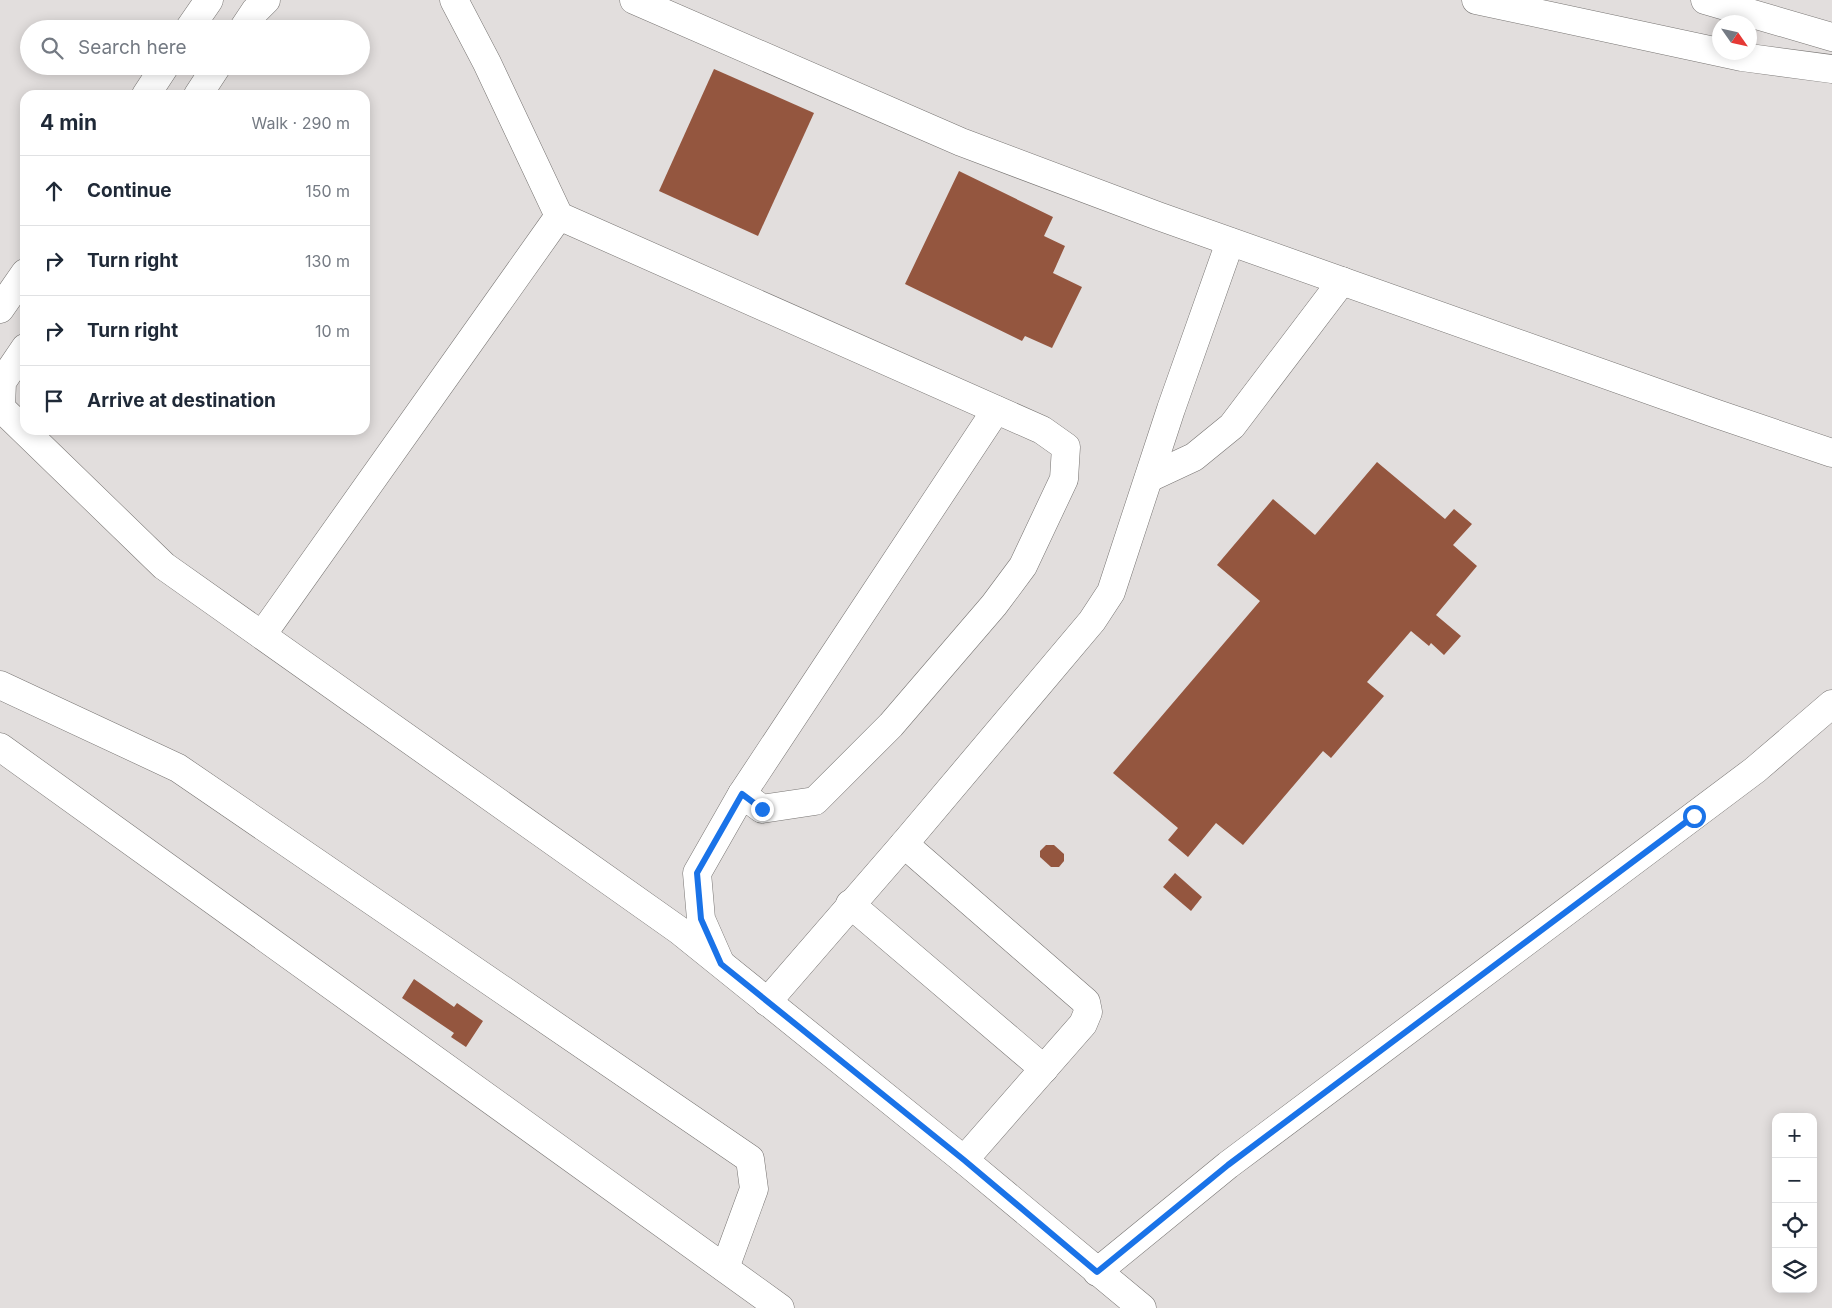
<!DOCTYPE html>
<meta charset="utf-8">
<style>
:root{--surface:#fff;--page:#f2f2f3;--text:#1f2937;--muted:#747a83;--line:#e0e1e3}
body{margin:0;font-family:Inter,sans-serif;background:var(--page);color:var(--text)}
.controls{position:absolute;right:15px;bottom:15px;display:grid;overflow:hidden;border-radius:10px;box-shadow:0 2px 12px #0003}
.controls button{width:45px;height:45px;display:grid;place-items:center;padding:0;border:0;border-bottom:1px solid var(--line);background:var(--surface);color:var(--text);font:25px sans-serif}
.compass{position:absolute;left:1712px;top:15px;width:45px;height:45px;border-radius:50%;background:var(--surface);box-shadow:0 2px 12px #0003;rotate:124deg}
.stop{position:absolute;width:15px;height:15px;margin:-11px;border:4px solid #1a73e8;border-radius:50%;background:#fff}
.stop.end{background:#1a73e8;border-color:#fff;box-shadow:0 1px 5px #0008}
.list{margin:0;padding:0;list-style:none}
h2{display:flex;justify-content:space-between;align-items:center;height:65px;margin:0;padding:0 20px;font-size:21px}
h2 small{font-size:16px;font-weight:400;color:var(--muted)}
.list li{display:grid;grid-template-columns:32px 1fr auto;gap:15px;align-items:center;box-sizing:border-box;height:70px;padding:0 20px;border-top:1px solid var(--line)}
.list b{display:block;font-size:19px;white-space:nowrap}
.list em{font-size:16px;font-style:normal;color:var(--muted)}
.icon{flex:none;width:28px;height:28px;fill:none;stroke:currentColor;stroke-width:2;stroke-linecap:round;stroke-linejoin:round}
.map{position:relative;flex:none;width:1832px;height:1308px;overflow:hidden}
.search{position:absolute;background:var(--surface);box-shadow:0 2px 12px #0003;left:20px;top:20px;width:350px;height:55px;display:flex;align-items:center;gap:12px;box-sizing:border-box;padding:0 18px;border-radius:28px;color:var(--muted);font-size:19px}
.panel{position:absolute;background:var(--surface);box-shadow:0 2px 12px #0003;left:20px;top:90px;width:350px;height:345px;border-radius:15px}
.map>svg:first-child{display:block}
.building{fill:#94563f}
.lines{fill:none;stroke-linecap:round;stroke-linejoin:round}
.minor-casing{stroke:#777472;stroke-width:29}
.highway-casing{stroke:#777472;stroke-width:29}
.minor{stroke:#fff;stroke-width:28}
.highway{stroke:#fff;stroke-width:28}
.route{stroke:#1a73e8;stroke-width:6}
</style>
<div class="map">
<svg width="1832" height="1308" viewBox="0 0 1832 1308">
<rect width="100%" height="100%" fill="#e2dedd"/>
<g class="building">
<polygon points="714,69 814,113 758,236 659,191"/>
<polygon points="959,171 1053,217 1044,236 1065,246 1053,273 1082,287 1052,348 1025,336 1022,341 905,284"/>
<polygon points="1377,462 1445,519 1454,509 1472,524 1453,545 1477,566 1436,615 1461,636 1444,655 1431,643 1429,646 1411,631 1367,682 1384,696 1331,758 1323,751 1243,845 1216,823 1188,857 1168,840 1178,828 1113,773 1260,601 1217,565 1273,499 1315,535"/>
<polygon points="1046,845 1054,845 1064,854 1064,861 1059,867 1051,867 1040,857 1040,851"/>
<polygon points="1175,873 1202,897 1191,911 1163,887"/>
<polygon points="414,979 454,1007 457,1003 483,1021 466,1047 451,1037 454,1033 402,998"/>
</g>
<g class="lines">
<g class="minor-casing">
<g id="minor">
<polyline points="454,0 487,63 559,216 1042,430 1066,447 1064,479 1023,566 994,605 891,725 815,801 762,809 742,794 697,873 701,919 719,960"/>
<polyline points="634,0 961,142 1158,216 1717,414 1832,453"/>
<polyline points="189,29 209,0"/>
<polyline points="243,29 255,11 266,0"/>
<polyline points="146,95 165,66"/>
<polyline points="198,95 217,66"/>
<polyline points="0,309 25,273"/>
<polyline points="25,348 2,382 1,408 164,566 680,931 964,1160 1142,1308"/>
<polyline points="1149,478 1194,457 1232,426 1342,281"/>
<polyline points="262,635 559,216"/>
<polyline points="0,685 178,768 750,1159 754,1189 725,1268"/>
<polyline points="0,747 780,1308"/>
<polyline points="742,794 996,410"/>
<polyline points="904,844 1086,1002 1088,1012 1083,1024 964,1160"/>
<polyline points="850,904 1044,1069"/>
<polyline points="767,1002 904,844 1092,621 1111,592 1171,409 1230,242"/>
<polyline points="1097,1272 1228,1165 1755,770 1832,704"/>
</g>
</g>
<g class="highway-casing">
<g id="highway">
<polyline points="1476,0 1742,57 1832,69"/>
<polyline points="1705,0 1832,37"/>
</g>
</g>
<use href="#minor" class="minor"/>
<use href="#highway" class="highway"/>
</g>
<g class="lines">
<polyline class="route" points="762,809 742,794 697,873 701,919 721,964 964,1160 1097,1272 1228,1165 1694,816"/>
</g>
</svg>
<div class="controls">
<button>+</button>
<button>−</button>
<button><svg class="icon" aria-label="locate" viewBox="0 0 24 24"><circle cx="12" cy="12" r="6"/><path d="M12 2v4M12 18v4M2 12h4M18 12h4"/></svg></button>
<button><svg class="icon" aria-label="layers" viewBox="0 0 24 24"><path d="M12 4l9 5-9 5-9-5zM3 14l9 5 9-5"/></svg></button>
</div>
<svg class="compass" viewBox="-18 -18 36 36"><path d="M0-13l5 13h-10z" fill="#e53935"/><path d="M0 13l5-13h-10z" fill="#747a83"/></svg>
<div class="stop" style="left:1694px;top:816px"></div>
<div class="stop end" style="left:762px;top:809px"></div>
<div class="search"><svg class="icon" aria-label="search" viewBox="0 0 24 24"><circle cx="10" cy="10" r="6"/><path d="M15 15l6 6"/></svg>Search here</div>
<section class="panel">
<h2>4 min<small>Walk · 290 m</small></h2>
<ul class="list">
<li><svg class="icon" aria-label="ahead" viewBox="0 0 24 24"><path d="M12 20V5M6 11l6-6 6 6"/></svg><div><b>Continue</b></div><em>150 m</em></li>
<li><svg class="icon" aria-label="right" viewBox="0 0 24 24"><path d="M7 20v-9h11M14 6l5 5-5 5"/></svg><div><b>Turn right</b></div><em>130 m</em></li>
<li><svg class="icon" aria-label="right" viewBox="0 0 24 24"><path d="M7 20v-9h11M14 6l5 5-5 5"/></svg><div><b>Turn right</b></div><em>10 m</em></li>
<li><svg class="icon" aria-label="arrive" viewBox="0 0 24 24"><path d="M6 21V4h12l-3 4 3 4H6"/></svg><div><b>Arrive at destination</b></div></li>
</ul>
</section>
</div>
